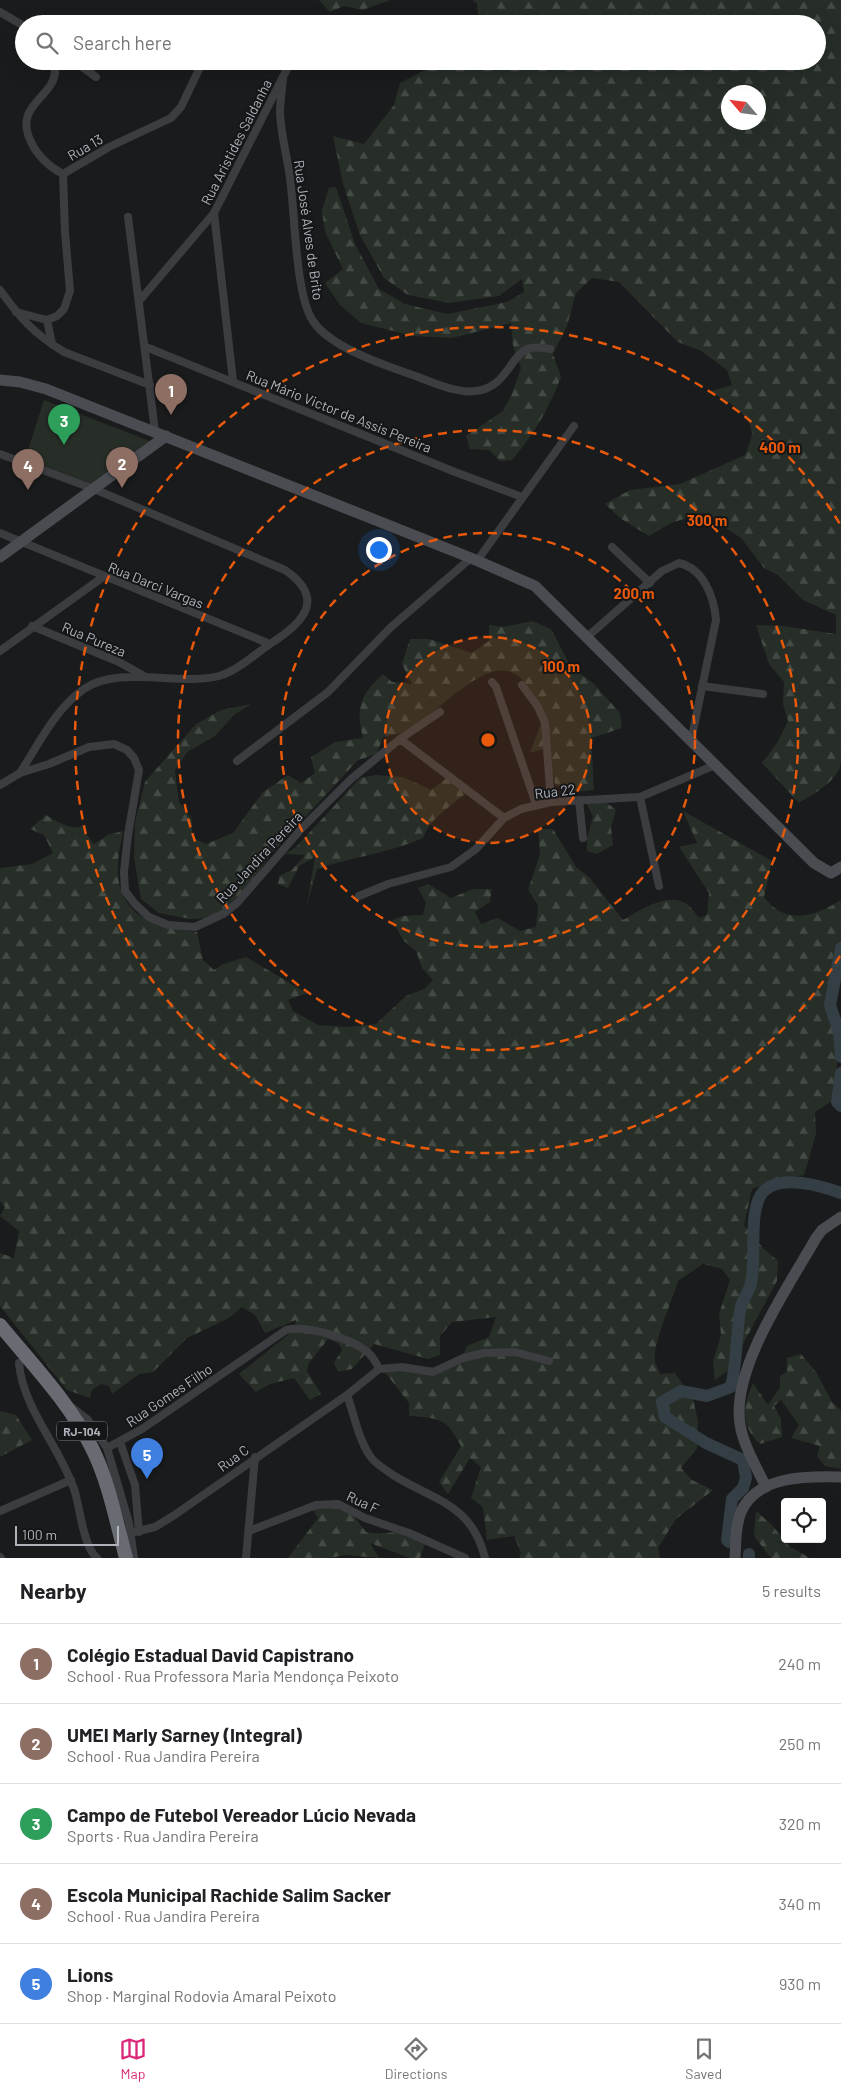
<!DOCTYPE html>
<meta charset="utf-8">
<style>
:root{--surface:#fff;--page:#f2f2f2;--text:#202124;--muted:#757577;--line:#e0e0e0;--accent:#db2777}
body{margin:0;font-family:Barlow,sans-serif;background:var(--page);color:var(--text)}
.controls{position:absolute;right:15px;bottom:15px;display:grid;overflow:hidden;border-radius:5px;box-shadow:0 5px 20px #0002}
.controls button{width:45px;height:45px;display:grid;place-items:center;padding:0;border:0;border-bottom:1px solid var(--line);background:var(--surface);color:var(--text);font:25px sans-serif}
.compass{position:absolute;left:721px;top:85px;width:45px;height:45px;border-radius:50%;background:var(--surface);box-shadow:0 5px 20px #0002;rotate:298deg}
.scale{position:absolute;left:15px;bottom:12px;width:104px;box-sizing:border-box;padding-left:5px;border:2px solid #aeb3bb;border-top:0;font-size:14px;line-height:18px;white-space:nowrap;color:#aeb3bb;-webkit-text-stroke:4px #151617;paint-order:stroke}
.you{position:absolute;left:378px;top:549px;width:18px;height:18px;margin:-12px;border:4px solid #fff;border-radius:50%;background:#1a73e8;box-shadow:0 0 0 8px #1a73e833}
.badge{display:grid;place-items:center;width:32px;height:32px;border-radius:50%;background:var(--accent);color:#fff;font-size:16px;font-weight:700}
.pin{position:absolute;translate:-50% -41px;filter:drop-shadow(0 1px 2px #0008)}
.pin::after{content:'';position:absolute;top:26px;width:18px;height:15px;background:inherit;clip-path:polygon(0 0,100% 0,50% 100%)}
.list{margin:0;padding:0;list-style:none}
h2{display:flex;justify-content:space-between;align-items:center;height:65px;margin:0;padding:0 20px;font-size:21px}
h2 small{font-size:16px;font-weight:400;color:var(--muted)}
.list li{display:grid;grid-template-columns:32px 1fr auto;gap:15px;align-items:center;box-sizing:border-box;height:80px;padding:0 20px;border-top:1px solid var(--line)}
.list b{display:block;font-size:19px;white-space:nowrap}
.list p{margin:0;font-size:16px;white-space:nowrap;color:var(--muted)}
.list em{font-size:16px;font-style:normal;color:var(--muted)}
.icon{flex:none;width:28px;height:28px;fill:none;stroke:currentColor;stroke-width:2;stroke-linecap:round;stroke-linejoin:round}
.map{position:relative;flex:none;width:841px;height:1558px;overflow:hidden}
.search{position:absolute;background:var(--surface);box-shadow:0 5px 20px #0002;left:15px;right:15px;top:15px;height:55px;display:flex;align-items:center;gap:12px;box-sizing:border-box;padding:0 18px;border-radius:28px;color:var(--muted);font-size:19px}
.sheet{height:465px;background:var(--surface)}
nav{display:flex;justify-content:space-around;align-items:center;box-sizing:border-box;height:70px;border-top:1px solid var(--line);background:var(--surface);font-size:14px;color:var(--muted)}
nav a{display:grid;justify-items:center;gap:2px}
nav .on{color:var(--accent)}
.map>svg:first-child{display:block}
.forest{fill:url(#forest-firs);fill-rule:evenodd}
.park{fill:#272e27}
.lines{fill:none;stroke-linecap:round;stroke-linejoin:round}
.river{stroke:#343f45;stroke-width:12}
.street{stroke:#3c3d41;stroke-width:8}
.secondary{stroke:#4a4c51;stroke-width:11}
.highway{stroke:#686c72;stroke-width:14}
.ring{fill:none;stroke:#e8590c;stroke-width:2.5;stroke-dasharray:9 6}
.labels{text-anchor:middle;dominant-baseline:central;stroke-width:4;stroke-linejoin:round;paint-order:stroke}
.shield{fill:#151617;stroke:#80848a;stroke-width:1}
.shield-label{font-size:12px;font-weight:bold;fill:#aeb3bb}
.street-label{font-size:14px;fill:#aeb3bb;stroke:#151617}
.centre{fill:#e8590c;stroke:#151617;stroke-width:2.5}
.ring-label{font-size:15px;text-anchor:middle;font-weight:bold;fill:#e8590c;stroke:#151617;stroke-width:4;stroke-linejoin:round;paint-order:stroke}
</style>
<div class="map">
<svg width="841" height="1558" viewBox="0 0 841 1558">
<defs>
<pattern id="forest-firs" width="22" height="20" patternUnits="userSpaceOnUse" patternTransform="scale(1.25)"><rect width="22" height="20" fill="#272e27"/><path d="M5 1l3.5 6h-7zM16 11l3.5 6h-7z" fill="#444a44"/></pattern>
</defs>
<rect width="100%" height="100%" fill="#1a1b1c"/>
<g class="forest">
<polygon points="319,0 390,0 363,10 344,6 330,12"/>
<path d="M473 0H841V762C838 782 814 793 799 803L762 763 777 743 788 721 783 704 784 682 769 664 756 625 783 626 836 634V615L803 600 778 575 764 568 741 538 703 513 671 523 649 536 620 518 605 504 630 490 680 484 745 455C747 449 752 439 752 433 750 413 725 398 708 392L732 385 727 370 701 351 678 342 619 282 592 278 576 293 567 326 553 354 561 377C549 409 534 434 512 460L500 461 489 450 470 449 466 436 503 411 512 394 521 368 513 346 511 323 452 338 413 336 361 323 340 305 325 283 343 269 325 232 322 210 329 188 336 187 355 244 379 289 405 304 447 314 507 302 524 292 522 279 499 296 449 303 408 295 384 278 360 235 343 184 333 136 364 144 394 105 400 83 442 61H817V24H479L477 4ZM728 92H758V122H728Z"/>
<path d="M532 621 551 629 571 667 593 683 620 713 622 728 591 738 594 790 572 792 555 784 550 755 546 748 530 753 545 712C537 700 529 684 517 675 484 653 435 718 406 731 399 734 390 735 383 737L377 754 358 760 272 853 247 888 212 918 190 919 159 913 141 899 134 858 135 823 145 782 196 724 221 710 251 704 234 715 215 736 187 752 175 771 179 802 192 819V837L206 844 233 833 263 792 288 775 301 783 315 773 311 757 335 742 363 738C355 708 361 694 383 674L392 682 412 684 402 664 410 639H429L472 653 489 641V625L503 627Z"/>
<path d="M376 775 403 777 431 790 448 777 466 793C449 808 432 816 423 838 389 853 352 857 317 869L307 905 315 857 299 866 288 888 278 884 279 876 292 870 305 855 285 854 296 847 360 778Z"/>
<polygon points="585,801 606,802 616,810 611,827 613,845 597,854 587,851 587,839 593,816"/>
<path d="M683 811 772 861 764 897C786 926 814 917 841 900V943L834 949 826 1009 837 1039V1066L832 1101 815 1112 816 1134 804 1175 780 1179 752 1189 744 1225 763 1248 778 1261 777 1281 729 1370 715 1380 713 1362 721 1335 719 1314 730 1280 722 1269 703 1264 678 1281C673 1299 653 1343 655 1359 655 1363 658 1369 660 1374L675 1373 693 1399 698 1421 697 1448 681 1468 692 1480 713 1490 676 1519 658 1548 660 1558H519L521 1553 514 1536 487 1540 483 1507 471 1498 481 1467 470 1458 448 1494 439 1482 461 1446C446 1418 440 1418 409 1416V1403L384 1371 411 1366 435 1368 463 1356 467 1346 489 1337 496 1317 452 1322 440 1336V1355L428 1359 374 1344 352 1369 338 1372 334 1363 342 1350 339 1344 328 1339 309 1363 307 1371 321 1394 310 1400 294 1378 270 1384 256 1392 239 1374 294 1330 296 1320 265 1333 255 1315 242 1307 229 1318 187 1338 153 1372 139 1374 112 1394 109 1386 101 1384 92 1390 90 1398 67 1390 0 1306V1253L14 1258 19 1231 0 1216 5 1207 0 1201V868L32 864 53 853 44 835 30 829 46 815C58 822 69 830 84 826L86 834 94 844 108 835 123 831C121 844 117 858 118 870 118 917 158 928 197 932L203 960 214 970 223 964 246 957 307 993 288 1000 293 1011 318 1025 347 1027 376 1024 406 996 424 989 433 980 422 968 416 951 403 940 392 920 403 916 423 915 426 903 418 888 428 884 451 898 473 889H492L490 902 475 912 481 924 498 918 520 931 536 927 538 905 528 890 540 854 538 829H553L576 867 589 877 623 920C639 911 666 892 685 903 691 906 695 913 699 918L707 915 709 893 679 847 697 843Z"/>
<path d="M801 1354 816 1372 832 1402 841 1410V1469L825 1466 817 1456 820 1446 791 1438 799 1425 781 1400 774 1406 781 1419 782 1437 760 1444C740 1426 743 1406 753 1383L768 1405 780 1387V1376L787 1372V1358Z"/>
<polygon points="0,1411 16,1415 32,1440 0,1457"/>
<path d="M341 1506 352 1514 366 1532C392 1537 400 1524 425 1544L420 1558H410L370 1543 379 1558 345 1555 330 1558H288L318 1518 312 1508Z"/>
<polygon points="756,1511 772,1525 789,1546 810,1558 771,1558 754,1536"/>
</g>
<polygon class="park" points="44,400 152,442 93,484 25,459"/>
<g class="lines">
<g class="river">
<polyline points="841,948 830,1005 839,1032 841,1057"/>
<polyline points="841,1073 837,1102 841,1106"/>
<path d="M729 1542 727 1540 732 1499 743 1488 746 1478 743 1460 706 1443 665 1417 662 1402 681 1391 707 1396 731 1387C737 1362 736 1337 740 1311 741 1301 749 1293 751 1283 757 1258 747 1208 764 1191 781 1174 822 1186 841 1193"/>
<polyline points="749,1554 749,1558"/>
</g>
<g class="street">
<polyline points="0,12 24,26"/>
<path d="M53 61C54 65 55 69 55 73 52 98 13 106 31 142 38 157 48 166 63 174"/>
<polyline points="74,61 96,77"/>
<path d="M283 79C282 90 280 102 280 113 281 138 289 162 291 187 295 220 296 296 313 321 329 346 380 364 407 373 428 380 454 394 476 391 507 387 510 356 527 349 533 346 543 348 550 349"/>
<polyline points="63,174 109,147 171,118 181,107 203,61"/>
<polyline points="214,213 233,381"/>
<polyline points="128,217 155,431"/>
<path d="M0 290C21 319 33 333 64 352L150 385"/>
<polyline points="140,300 214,213 291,61"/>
<polyline points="16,312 47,320"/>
<polyline points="52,344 47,320 57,316 64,309 70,291 65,232 63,174"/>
<polyline points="146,347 455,472 522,497"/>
<path d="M0 454 94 489 285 570C327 599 303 623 270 644L0 533"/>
<polyline points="612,547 650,583"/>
<polyline points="477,561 574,426"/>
<polyline points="32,626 119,662 144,676"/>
<path d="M586 638 662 571 679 563C704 569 714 597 716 620L691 741"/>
<polyline points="0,651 103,577"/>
<polyline points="492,682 496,687 536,804"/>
<polyline points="522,685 538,707 545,723 551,802"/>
<polyline points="702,686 763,694"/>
<polyline points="400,739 440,712"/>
<polyline points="237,761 328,692 391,627 471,558"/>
<path d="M20 773C38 745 56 708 84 689 118 665 180 686 219 676 237 671 255 654 270 644"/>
<polyline points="0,785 20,773 49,764 89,747 114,744 127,750 134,758 139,770 128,835 124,872 125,891 135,904 149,917 168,925 195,927 223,914 237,903 302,828 351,779 400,739 504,818"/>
<polyline points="640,797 659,886"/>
<polyline points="579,800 583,838"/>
<polyline points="359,896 388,884 451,867 476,849 504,818 521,809 551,802 640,797 715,765"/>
<path d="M19 1363C23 1409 59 1445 74 1489 80 1506 83 1547 97 1558"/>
<path d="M347 1395C354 1414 358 1438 370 1456 375 1464 385 1469 393 1475 435 1501 472 1504 485 1558"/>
<polyline points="70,1406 88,1420 107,1448 129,1523 134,1558"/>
<polyline points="120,1442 135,1485 139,1532"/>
<path d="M107 1448 142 1429 286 1330C307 1325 348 1338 365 1350 372 1355 376 1362 379 1369"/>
<polyline points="0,1511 71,1480"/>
<polyline points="249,1531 316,1505 338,1504 365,1518 409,1533 465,1558"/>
<polyline points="130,1533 155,1527 173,1516 347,1395 379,1369 402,1367 433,1372 463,1358 484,1353 515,1352 549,1361"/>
<polyline points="0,1557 1,1558"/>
<polyline points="246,1558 255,1457"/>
</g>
<g class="secondary">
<polyline points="0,380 20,382 46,389 471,558 535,586 814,863 831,873 841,867"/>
<polyline points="0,557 166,436"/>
<path d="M766 1487C757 1468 743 1445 740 1424 731 1368 789 1286 816 1238L822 1230 841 1217"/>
<path d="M735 1558C736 1543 735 1526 741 1512 757 1475 808 1476 841 1477"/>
</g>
<path class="highway" d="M0 1325C32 1364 69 1402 92 1448 109 1482 116 1521 126 1558"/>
</g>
<circle cx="488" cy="740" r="103" fill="#e8590c" fill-opacity=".12"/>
<g class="ring">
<circle cx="488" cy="740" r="103"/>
<circle cx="488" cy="740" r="207"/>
<circle cx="488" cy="740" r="310"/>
<path d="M840 956A413 413 0 1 1 840 524"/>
</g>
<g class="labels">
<rect class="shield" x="57" y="1421.5" width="50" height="19" rx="4"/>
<g class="shield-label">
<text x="82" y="1431">RJ-104</text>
</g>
<g class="street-label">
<text transform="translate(236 142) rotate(-63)">Rua Aristides Saldanha</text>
<text transform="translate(85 147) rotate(-30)">Rua 13</text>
<text transform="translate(309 230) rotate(82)">Rua José Alves de Brito</text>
<text transform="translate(339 411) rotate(22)">Rua Mário Victor de Assis Pereira</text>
<text transform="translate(156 585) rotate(22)">Rua Darci Vargas</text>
<text transform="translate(94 639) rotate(23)">Rua Pureza</text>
<text transform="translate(555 791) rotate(-7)">Rua 22</text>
<text transform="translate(259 857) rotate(-47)">Rua Jandira Pereira</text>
<text transform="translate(169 1395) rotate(-34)">Rua Gomes Filho</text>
<text transform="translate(233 1458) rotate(-36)">Rua C</text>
<text transform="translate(363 1502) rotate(25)">Rua F</text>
</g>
</g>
<circle cx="488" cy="740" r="8" class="centre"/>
<g class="ring-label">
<text x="780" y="453">400 m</text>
<text x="707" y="526">300 m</text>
<text x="634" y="599">200 m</text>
<text x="561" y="672">100 m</text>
</g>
</svg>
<div class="controls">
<button><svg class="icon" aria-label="locate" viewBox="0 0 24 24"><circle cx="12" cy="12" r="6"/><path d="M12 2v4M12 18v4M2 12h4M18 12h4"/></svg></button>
</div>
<svg class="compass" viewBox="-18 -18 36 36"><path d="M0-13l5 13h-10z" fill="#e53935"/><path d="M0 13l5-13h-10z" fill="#757577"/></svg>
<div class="scale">100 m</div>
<div class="you"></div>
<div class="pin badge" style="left:171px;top:415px;background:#8d6e63">1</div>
<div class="pin badge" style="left:122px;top:488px;background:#8d6e63">2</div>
<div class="pin badge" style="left:64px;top:445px;background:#2e9e5b">3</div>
<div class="pin badge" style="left:28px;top:490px;background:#8d6e63">4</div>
<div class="pin badge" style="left:147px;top:1479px;background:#3f7fe0">5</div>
<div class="search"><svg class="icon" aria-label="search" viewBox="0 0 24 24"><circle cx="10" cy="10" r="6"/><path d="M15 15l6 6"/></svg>Search here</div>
</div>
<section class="sheet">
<h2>Nearby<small>5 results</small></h2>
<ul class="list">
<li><span class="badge" style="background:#8d6e63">1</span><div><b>Colégio Estadual David Capistrano</b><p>School · Rua Professora Maria Mendonça Peixoto</p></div><em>240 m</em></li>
<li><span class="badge" style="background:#8d6e63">2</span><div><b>UMEI Marly Sarney (Integral)</b><p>School · Rua Jandira Pereira</p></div><em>250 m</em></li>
<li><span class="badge" style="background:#2e9e5b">3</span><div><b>Campo de Futebol Vereador Lúcio Nevada</b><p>Sports · Rua Jandira Pereira</p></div><em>320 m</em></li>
<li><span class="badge" style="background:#8d6e63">4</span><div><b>Escola Municipal Rachide Salim Sacker</b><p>School · Rua Jandira Pereira</p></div><em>340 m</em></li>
<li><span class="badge" style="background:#3f7fe0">5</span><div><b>Lions</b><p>Shop · Marginal Rodovia Amaral Peixoto</p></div><em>930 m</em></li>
</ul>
</section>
<nav>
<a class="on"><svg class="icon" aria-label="map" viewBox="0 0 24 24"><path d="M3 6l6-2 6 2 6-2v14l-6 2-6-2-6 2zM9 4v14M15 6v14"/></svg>Map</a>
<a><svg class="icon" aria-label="directions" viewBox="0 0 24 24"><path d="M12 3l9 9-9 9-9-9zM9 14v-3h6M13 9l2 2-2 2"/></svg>Directions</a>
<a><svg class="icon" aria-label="saved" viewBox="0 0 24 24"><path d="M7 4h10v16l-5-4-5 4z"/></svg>Saved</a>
</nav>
